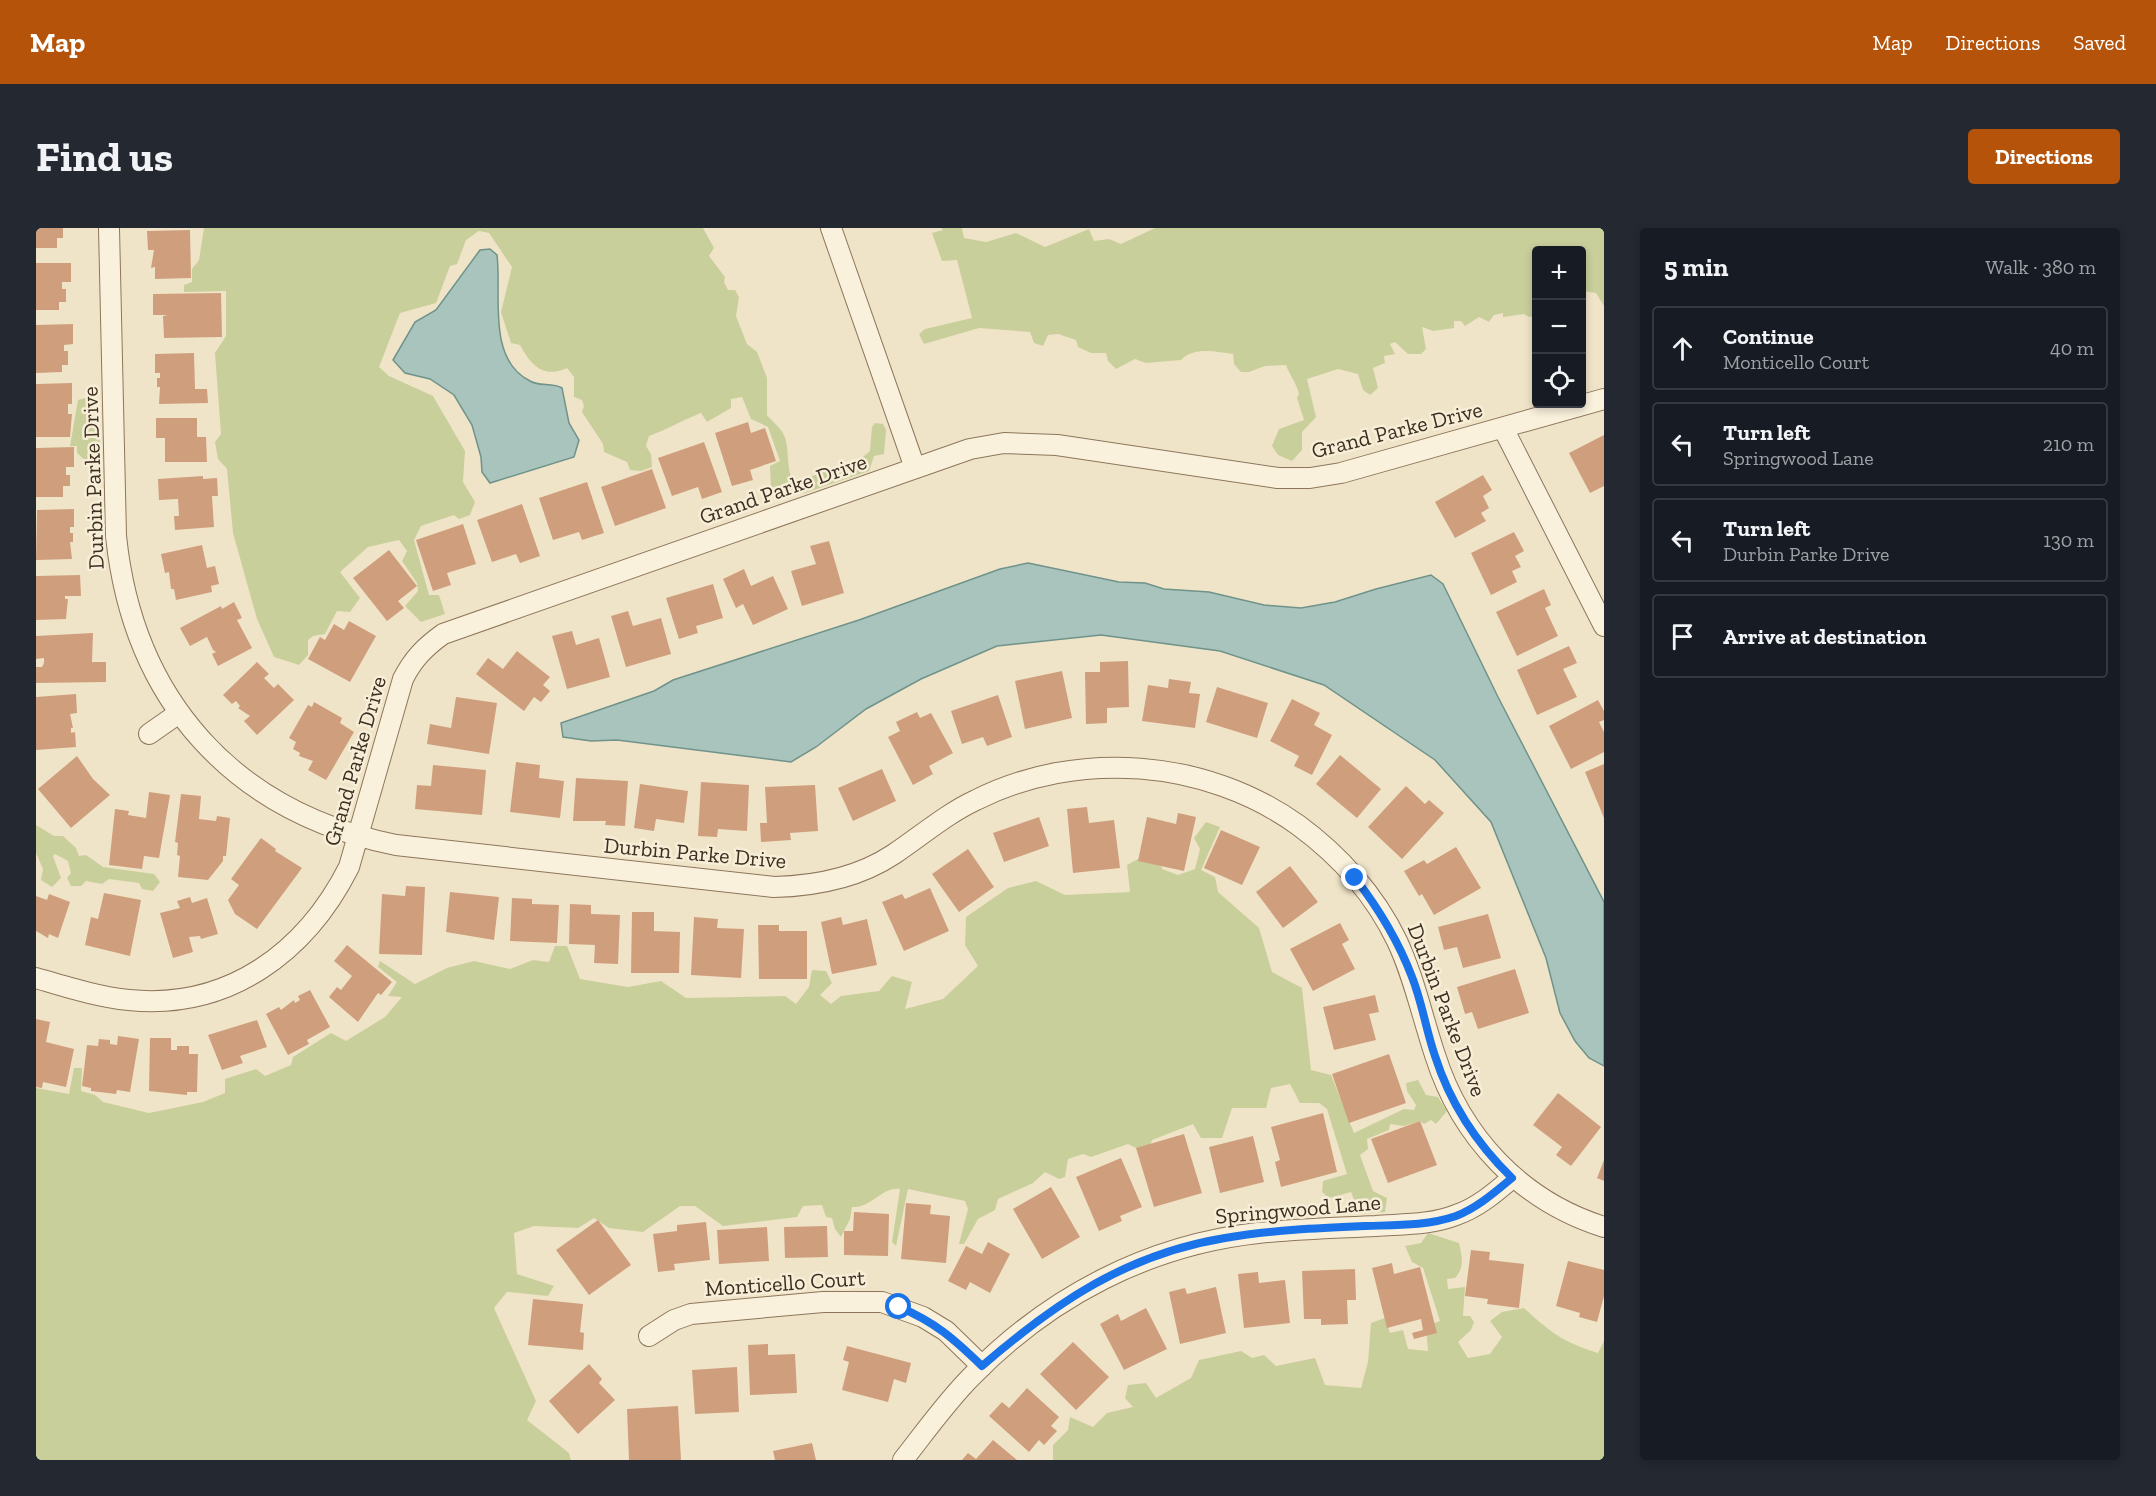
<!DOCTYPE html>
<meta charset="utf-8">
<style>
:root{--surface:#171b24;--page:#242831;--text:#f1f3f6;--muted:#9ea1a6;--line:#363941;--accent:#b45309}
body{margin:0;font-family:"Zilla Slab",serif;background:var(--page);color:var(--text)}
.controls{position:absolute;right:18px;top:18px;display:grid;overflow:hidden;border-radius:6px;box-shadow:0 3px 9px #0003}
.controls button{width:54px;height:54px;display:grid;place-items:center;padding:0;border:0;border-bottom:2px solid var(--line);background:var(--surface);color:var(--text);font:30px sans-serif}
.stop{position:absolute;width:18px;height:18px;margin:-14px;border:4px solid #1a73e8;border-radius:50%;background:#fff}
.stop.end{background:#1a73e8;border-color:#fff;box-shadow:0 2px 6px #0008}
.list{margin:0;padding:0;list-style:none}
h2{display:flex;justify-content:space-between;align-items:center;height:78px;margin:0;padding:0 24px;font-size:26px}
h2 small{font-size:20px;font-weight:400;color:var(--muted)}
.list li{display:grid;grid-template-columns:39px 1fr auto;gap:18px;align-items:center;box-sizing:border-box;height:84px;margin:0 12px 12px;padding:0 12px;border:2px solid var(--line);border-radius:6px}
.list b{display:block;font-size:22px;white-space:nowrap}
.list p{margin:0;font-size:20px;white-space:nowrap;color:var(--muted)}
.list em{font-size:20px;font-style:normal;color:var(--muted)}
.icon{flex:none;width:33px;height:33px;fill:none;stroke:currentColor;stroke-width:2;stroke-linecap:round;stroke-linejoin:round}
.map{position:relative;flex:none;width:1568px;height:1232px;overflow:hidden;border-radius:6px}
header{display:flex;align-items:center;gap:36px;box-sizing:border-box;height:84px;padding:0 30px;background:var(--accent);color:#fff}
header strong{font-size:28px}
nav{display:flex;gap:33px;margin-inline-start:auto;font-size:21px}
.intro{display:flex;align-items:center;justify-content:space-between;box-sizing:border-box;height:144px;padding:0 36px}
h1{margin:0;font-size:42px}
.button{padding:15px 27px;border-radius:6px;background:var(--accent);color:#fff;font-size:21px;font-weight:700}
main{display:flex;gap:36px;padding:0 36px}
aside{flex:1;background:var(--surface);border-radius:6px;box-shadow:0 3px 9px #0003}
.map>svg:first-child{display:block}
.green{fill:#c9cf9b}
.water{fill:#a9c4bc;stroke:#6f938a;stroke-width:1.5}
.building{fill:#cf9f7d}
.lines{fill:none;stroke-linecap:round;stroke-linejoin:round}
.street-casing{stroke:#8d765c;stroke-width:22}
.street{stroke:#faf1dc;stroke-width:20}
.route{stroke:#1a73e8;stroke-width:8}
.labels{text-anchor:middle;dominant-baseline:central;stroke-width:5;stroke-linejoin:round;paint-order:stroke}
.street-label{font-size:22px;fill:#3d2e20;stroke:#f7eed8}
</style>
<header>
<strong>Map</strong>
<nav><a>Map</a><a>Directions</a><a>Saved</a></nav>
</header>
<div class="intro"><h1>Find us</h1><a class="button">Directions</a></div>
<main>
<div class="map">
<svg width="1568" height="1232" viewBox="0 0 1568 1232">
<rect width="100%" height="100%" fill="#f0e4c8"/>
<g class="green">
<path d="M168 0H667L678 20 673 28 689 49 688 54 692 62H699L703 69 700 88 711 116 721 124 731 150V187C735 192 741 197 745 202 756 217 748 238 758 255L827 229 834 223 836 199 839 195 847 196 850 202 848 226 838 228 833 243 769 265 749 267 735 260 734 238 744 233 732 199 715 191 706 169 695 171V180L671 194 665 185C647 192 632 201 613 208L610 218 615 226 616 239 605 243 594 242 591 234 568 224 567 216 546 184 548 178 546 172 538 169V149L531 140C507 151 495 137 484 117L475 115 465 84 476 39 453 5 443 3 430 12 421 36 414 38 400 75 364 85 343 139 353 148 397 168 429 223 427 254 439 274 434 287 423 291 418 287 385 298 378 312 393 367H403L409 386 385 394 369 378 382 363 381 355 366 333 371 323 363 312 332 319 304 344 324 370 314 384 301 383 289 406 277 408 272 412V427L263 437 238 429 221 391 197 305 191 241 182 231 179 214 185 206 179 125 190 108V63L148 64V57L156 54V41L163 32Z"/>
<path d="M905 0H926L928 10 950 14 980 5 1009 19 1053 1 1058 13 1073 11 1085 16 1119 0H1568V78L1560 65 1546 63V22H1500V87L1493 89 1488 86 1467 89V85L1458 87 1453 94 1443 89 1429 98 1425 93H1418V100L1397 103 1386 99 1390 121 1385 126H1372L1359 114 1354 116 1359 126 1348 128 1349 135 1337 140 1342 160 1334 167 1327 162 1322 146 1302 141 1271 151 1280 189 1266 204V222L1256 233 1242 227 1236 218 1243 201 1268 192 1261 170 1263 166C1260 154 1254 148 1250 137L1229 138 1213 144H1205L1198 136 1197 126C1181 124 1158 118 1145 132L1110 135 1099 131 1080 141 1072 133 1070 125H1055L1042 119 1040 112 1022 106 1012 107 1007 118 998 115 994 104 943 100 888 116 883 106 889 101 936 90 921 32 906 33 896 5 907 2Z"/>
<path d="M57 168 61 175C60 179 57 185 58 190 60 206 74 224 52 235L41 225V218H34L42 172Z"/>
<path d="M1170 594 1184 599 1165 642 1179 649 1182 664 1223 700 1236 744 1266 760 1275 842 1295 847 1318 905 1368 881 1378 882 1380 877 1371 863 1370 855 1382 852 1390 867 1402 869 1411 883 1400 896 1395 892 1388 896 1384 893 1368 898 1354 896 1353 902 1331 911 1332 921 1324 927 1337 963 1351 970 1349 984 1323 985 1315 964 1293 970 1286 964 1287 953 1311 946 1291 881 1283 875H1264L1254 856 1235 860 1230 880H1196L1186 910H1165L1157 896 1116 912 1114 918 1102 921 1092 916 1055 929 1047 926 1032 931 1029 949 1023 951 1009 944 997 955 962 971 959 982 942 991 928 1016H923L932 981 929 973 872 961 860 1018 856 1014 864 961C845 959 835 981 816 979L814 991 805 1009 799 1001 796 990 790 989 786 977 767 978 761 989 687 998 659 978H644L607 1004 573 1000 558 990 542 1000 498 998 478 1005 481 1046 518 1058 512 1068 471 1064 458 1080 500 1173 491 1192 533 1225 535 1232H0V860L33 866 38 840H46L45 863 59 867 67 874 113 885 167 874 189 865V851L220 841 229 848 255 837 257 829 295 805 310 813 349 789 366 769 352 768 361 754 342 739 344 733 379 756 411 740 438 733 474 741 497 732 513 734 519 718H531L544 751 592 759 625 753 650 770 749 768 760 776 773 759 776 742 790 743 796 755 784 767 795 776 805 768 843 763 856 748 876 754 869 781 907 771 942 738 929 717 930 689 972 660 1000 653 1029 667 1094 664 1091 637 1102 631 1125 637 1126 641 1142 647 1159 641 1164 621 1158 610Z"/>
<polygon points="0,597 18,608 27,608 40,620 43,628 50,627 67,639 118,646 124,654 117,663 106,661 103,655 73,651 66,656 50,653 45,658 35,658 31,650 35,645 32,633 19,626 17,628 25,650 16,659 5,652 7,641 0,625"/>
<path d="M1392 1005 1423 1015C1426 1029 1429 1039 1419 1050L1411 1051 1412 1061 1429 1059 1427 1088H1434L1438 1094 1435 1102 1422 1114 1432 1130 1454 1126 1466 1109 1454 1093 1466 1084 1488 1080C1515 1105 1527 1114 1562 1125L1568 1113V1232H1017V1217L1032 1202 1034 1189 1057 1199 1071 1185 1097 1179 1089 1170 1092 1157 1110 1155 1120 1170 1155 1150 1163 1132 1205 1123 1216 1130 1228 1127 1240 1138 1279 1130 1289 1157 1325 1160 1332 1134 1335 1095 1349 1090 1354 1105 1367 1102 1372 1121 1392 1123 1390 1098 1404 1093 1387 1040 1376 1034 1369 1018 1385 1015Z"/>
</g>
<g class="water">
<path d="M454 21 461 27C466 65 450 131 494 153 504 159 516 154 526 160L533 195 543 212 538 229 454 255 446 244 445 229 436 197 418 167 394 151 369 145 357 132 379 94 400 82 444 22Z"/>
<polygon points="992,335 1083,354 1109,355 1128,361 1173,364 1228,377 1265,380 1299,374 1340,361 1395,347 1407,356 1462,469 1568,674 1568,838 1553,830 1539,813 1524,785 1510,730 1455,594 1399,532 1288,457 1184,423 1065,407 961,418 885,451 830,481 780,519 755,534 581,512 555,513 527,509 525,495 618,463 637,452 823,392 964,341"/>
</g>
<g class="building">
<polygon points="0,0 27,0 27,10 21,10 21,20 0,20"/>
<polygon points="154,2 155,50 119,51 119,39 115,40 118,22 112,22 111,3"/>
<polygon points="0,35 35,35 35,54 26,54 26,61 30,61 30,74 23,74 23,82 0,82"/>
<polygon points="185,65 186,109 128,110 127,88 132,87 117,87 117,66"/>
<polygon points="37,96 37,116 28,117 28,123 32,123 32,137 26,137 26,144 0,145 0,97"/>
<polygon points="158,125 159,161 171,161 172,175 123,176 124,159 121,159 121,150 124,150 124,145 119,145 119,126"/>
<polygon points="36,155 36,176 32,176 32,186 36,186 34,209 0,209 0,156"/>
<polygon points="120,190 161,190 161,209 170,209 171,234 129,234 129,210 120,210"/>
<polygon points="712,194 715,205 729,200 740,233 714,242 717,252 696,258 679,205"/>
<polygon points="1568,207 1568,258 1554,265 1533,225"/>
<polygon points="668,214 686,264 666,271 662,259 636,268 622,230"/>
<polygon points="38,219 38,239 30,239 30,247 34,247 34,258 27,258 27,269 0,269 0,220"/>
<polygon points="616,241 630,280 579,298 565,259"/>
<polygon points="1447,247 1456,262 1447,268 1453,280 1445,285 1450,293 1419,310 1399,274"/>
<polygon points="167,248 167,251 181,250 182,268 176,268 178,299 139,302 138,288 143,288 142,271 123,272 122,251"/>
<polygon points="551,254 568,305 546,312 543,304 517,312 503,270"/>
<polygon points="486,276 504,328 484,335 480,326 456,334 441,292"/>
<polygon points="38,281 38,299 34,299 34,305 37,305 37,314 34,314 36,331 0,332 1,282"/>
<polygon points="427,296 440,336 411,345 415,357 397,363 380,312"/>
<polygon points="1478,304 1488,323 1479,328 1485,339 1476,343 1481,354 1455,367 1435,325"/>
<polygon points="793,313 808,365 766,378 755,343 780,336 774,318"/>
<polygon points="166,317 171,340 179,338 183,356 175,358 176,364 140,372 138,361 135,361 133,344 129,345 125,326"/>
<polygon points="353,322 381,358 362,373 368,380 351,393 317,350"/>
<polygon points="708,341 715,358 737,348 752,381 717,397 707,376 700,380 687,351"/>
<polygon points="44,347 45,368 29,368 29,371 32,371 30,391 0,392 0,348"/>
<polygon points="677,356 687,390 660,398 662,405 643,411 630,370"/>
<polygon points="1508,361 1515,377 1509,380 1522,408 1481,428 1460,384"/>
<polygon points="198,374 206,390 201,392 216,420 182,438 176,426 180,424 177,422 171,409 154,418 144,400 185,378 186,381"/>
<polygon points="592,383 597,398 625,390 635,426 590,439 575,388"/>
<polygon points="313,393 340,408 314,454 272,431 284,409 289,412 298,396 308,402"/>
<polygon points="536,403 540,417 563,410 574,449 531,461 516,408"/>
<polygon points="57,405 56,434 70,434 70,454 0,455 0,439 6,439 8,435 8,430 0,431 0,408"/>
<polygon points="1533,418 1541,435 1527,441 1541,469 1501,487 1481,442"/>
<polygon points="481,423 514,449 507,457 514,463 505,474 498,469 488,483 440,446 452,430 467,441"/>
<polygon points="1092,433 1093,479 1071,480 1071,495 1050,496 1049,444 1064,444 1064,434"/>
<polygon points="221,434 233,446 228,450 238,460 242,456 258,472 221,507 208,493 214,488 202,480 204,478 200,473 196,476 187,467"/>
<polygon points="1026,443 1036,490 989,501 979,453"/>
<polygon points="1133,451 1155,454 1153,465 1164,466 1159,500 1106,493 1112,457 1132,460"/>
<polygon points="1181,459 1232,475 1221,510 1170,494"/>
<polygon points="40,466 41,485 34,486 37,500 35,500 35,505 39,504 40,519 0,522 0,469"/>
<polygon points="962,467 976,509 951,518 947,509 926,516 915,483"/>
<polygon points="420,469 461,475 453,526 391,516 394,496 415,500"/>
<polygon points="1256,471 1284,485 1278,497 1296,507 1276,547 1258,538 1263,528 1234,513"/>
<polygon points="1562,472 1568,483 1568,492 1563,494 1568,504 1568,524 1535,541 1513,498"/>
<polygon points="278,474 306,490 304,495 318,504 290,552 272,542 277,533 263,528 264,525 257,521 260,514 253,510 272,477 276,479"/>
<polygon points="881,484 884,490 895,485 917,525 893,538 897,546 877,557 852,509 864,503 860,494"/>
<polygon points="1304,527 1345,561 1321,590 1280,556"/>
<polygon points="41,528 57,551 74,567 35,600 2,561"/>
<polygon points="480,534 504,537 503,550 528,553 524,590 474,584"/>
<polygon points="1568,536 1568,590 1549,544"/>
<polygon points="397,537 450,542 446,587 379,581 381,557 395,558"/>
<polygon points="846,541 860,573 817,593 802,560"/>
<polygon points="540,550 592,553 589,598 569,597 570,593 537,593"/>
<polygon points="665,554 713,557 711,603 682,601 681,609 662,608"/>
<polygon points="604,556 652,563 648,595 620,591 618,603 598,600"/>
<polygon points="779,557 782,603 754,605 755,612 725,614 724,595 731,595 729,559"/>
<polygon points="1370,558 1389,576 1393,572 1408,585 1366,631 1332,599"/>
<polygon points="113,564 134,567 123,630 108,628 106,641 73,637 79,581 93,583 92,587 110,590"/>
<polygon points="145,566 165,568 163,591 180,593 181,588 194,590 190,628 187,628 187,633 172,652 142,649 144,628 141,627 142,615 139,614"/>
<polygon points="1051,579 1053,595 1078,592 1084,640 1037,645 1031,581"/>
<polygon points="1142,585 1160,589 1148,643 1102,633 1111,589 1140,596"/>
<polygon points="1003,589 1013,618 968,634 957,605"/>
<polygon points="1185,602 1224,619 1206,657 1168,640"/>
<polygon points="225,610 240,621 239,623 266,640 221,701 199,686 192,672 203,657 195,651"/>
<polygon points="1420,619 1445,660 1398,687 1386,666 1383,668 1368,643 1388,632 1391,636"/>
<polygon points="932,621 958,659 923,684 896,646"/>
<polygon points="1254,638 1282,674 1247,700 1220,664"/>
<polygon points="370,658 389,659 386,727 343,726 346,666 369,668"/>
<polygon points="894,660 913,703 868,723 846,674 866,666 869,671"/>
<polygon points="414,664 463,669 458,712 410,704"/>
<polygon points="68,665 105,672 94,728 49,717 55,689 62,691"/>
<polygon points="13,666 34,674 22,710 13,706 12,710 0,703 0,668 11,672"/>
<polygon points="154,669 156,675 171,670 182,706 165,711 164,708 153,709 157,724 137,730 124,685 144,680 141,673"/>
<polygon points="476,670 496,671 496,676 523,677 521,715 474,713"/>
<polygon points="534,676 555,677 555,686 584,687 582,736 558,735 559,717 533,716"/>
<polygon points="596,684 618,684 618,703 644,704 643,745 595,745"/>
<polygon points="1452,686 1465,730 1427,740 1421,719 1408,722 1402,699"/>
<polygon points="658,689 682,691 681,700 708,701 705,750 655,747"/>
<polygon points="805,689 807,697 831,691 841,737 796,746 785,694"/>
<polygon points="1304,695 1313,712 1306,716 1319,741 1277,763 1254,721"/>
<polygon points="722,697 743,697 743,703 771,703 771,751 723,751"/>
<polygon points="311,717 356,754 345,767 342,765 322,794 293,769 301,759 305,762 316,748 298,733"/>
<polygon points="1479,741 1493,785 1442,801 1436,784 1429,786 1421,759"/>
<polygon points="274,762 294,799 271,812 273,816 252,827 230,786 243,779 245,782 258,772 259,775 264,772 262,768"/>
<polygon points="1339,767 1343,784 1333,786 1340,812 1298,822 1287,779"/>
<polygon points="0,791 14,794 10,814 38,821 30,859 7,854 6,860 0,859"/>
<polygon points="221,792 231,819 204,828 207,835 186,842 172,807"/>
<polygon points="82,808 103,811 94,864 81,862 80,866 55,863 55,860 46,858 51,817 62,818 63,811 74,812 74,816 81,817"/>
<polygon points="114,810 135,810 135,822 141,822 141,818 153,818 153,826 162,826 161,864 151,864 151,867 113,863"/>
<polygon points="1353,826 1370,875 1313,895 1296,846"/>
<polygon points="1522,865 1565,899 1535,938 1520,927 1526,919 1497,897"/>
<polygon points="1287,885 1301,944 1245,959 1239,934 1244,932 1235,899"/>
<polygon points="1384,893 1401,937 1352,955 1335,911"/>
<polygon points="1148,906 1166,965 1118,979 1100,920"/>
<polygon points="1217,908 1228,954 1184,965 1173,919"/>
<polygon points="1085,930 1106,979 1084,988 1086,993 1063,1003 1040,949"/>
<polygon points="1568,932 1568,953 1561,950"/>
<polygon points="1015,959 1044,1009 1006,1031 977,981"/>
<polygon points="870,975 895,977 894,986 914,988 910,1035 865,1031"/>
<polygon points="818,984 853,986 852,1028 808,1027 808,1003 817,1003"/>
<polygon points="562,992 595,1037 553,1067 520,1022"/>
<polygon points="670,994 674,1032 638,1036 639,1042 622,1044 617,1006 641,1003 641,997"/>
<polygon points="791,998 792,1029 749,1030 748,999"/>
<polygon points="731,999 733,1033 683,1036 681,1002"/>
<polygon points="952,1014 974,1026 954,1065 934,1054 930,1062 912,1053 930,1018 946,1026"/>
<polygon points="1435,1022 1454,1024 1453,1032 1488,1036 1483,1080 1451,1076 1452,1071 1429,1068"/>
<polygon points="1532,1033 1568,1042 1568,1068 1561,1094 1543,1089 1544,1085 1520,1078"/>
<polygon points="1356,1035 1358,1046 1384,1039 1401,1105 1378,1111 1376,1105 1387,1102 1385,1091 1351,1100 1336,1040"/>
<polygon points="1319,1041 1320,1072 1311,1072 1312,1096 1285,1097 1285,1091 1268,1091 1266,1043"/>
<polygon points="1222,1044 1223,1055 1249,1052 1254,1095 1208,1100 1202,1046"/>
<polygon points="1180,1059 1190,1105 1144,1116 1133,1064 1149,1060 1151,1066"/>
<polygon points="497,1071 547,1076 544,1104 548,1105 547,1122 492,1117"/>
<polygon points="1110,1080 1131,1121 1088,1142 1064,1096 1082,1086 1085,1093"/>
<polygon points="1037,1114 1073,1149 1040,1182 1004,1146"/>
<polygon points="732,1116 732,1127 759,1126 761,1165 714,1167 712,1117"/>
<polygon points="811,1118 875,1135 870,1155 858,1151 852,1174 806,1162 813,1134 807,1132"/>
<polygon points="553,1136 566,1151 563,1155 579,1172 542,1206 513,1173"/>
<polygon points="701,1139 703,1184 659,1186 656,1142"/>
<polygon points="991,1160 1023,1189 1015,1198 1021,1203 1008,1217 1003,1212 993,1224 953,1188 966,1174 973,1180"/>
<polygon points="642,1178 645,1232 593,1232 591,1181"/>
<polygon points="957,1212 981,1232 926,1232 932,1225 940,1231"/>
<polygon points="776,1215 780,1232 739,1232 737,1223"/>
</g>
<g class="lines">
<g class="street-casing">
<g id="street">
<path d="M73 0 80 308C97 472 197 584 360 617L738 659C780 658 822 650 858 626 885 608 910 586 940 572 1041 521 1170 531 1262 597 1303 627 1339 667 1361 713 1378 749 1386 788 1399 827 1425 909 1485 973 1568 999"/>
<polyline points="795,0 879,240"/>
<polyline points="1467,200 1568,398"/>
<polyline points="113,506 143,485"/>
<path d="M0 750C31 759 62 769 93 772 193 782 270 724 313 639L367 451C377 431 389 419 407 406L934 221 968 215 1021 217 1242 250H1274L1305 245 1568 171"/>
<polyline points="613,1108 638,1092 655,1086 787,1074 846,1074 887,1089 910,1103 946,1138"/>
<path d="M867 1232C889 1204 911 1173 936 1148 1013 1069 1112 1017 1222 1005 1261 1001 1300 1000 1340 998 1366 996 1395 997 1420 987 1441 980 1460 964 1476 950"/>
</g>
</g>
<use href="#street" class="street"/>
</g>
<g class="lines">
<path class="route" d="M863 1079C899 1094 918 1111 946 1138 1020 1074 1091 1026 1189 1010 1235 1002 1283 1000 1330 998 1359 997 1391 998 1420 988 1441 980 1459 964 1476 950 1441 916 1414 875 1399 828 1390 802 1386 774 1376 749 1362 712 1343 681 1319 650"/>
</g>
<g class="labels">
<g class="street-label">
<text transform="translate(1361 202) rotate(-14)">Grand Parke Drive</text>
<text transform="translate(57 250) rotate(-92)">Durbin Parke Drive</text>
<text transform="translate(747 261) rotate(-19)">Grand Parke Drive</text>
<text transform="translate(319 533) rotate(-74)">Grand Parke Drive</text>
<text transform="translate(659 625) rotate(5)">Durbin Parke Drive</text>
<text transform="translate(1411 782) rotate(69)">Durbin Parke Drive</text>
<text transform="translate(1262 981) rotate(-5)">Springwood Lane</text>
<text transform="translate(749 1055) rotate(-4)">Monticello Court</text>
</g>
</g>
</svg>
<div class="controls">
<button>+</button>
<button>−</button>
<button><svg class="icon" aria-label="locate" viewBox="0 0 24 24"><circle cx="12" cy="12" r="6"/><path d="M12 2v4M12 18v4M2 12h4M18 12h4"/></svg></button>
</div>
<div class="stop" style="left:863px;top:1079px"></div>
<div class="stop end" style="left:1319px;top:650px"></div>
</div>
<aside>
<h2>5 min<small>Walk · 380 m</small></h2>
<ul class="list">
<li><svg class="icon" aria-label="ahead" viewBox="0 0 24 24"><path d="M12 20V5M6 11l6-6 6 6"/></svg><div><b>Continue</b><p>Monticello Court</p></div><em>40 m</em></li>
<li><svg class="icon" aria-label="left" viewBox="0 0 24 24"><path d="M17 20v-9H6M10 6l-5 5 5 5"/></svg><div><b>Turn left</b><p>Springwood Lane</p></div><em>210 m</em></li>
<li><svg class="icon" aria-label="left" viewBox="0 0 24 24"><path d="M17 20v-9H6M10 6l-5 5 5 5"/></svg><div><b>Turn left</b><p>Durbin Parke Drive</p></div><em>130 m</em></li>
<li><svg class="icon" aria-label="arrive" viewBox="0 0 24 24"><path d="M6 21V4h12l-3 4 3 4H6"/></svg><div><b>Arrive at destination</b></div></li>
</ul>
</aside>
</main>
